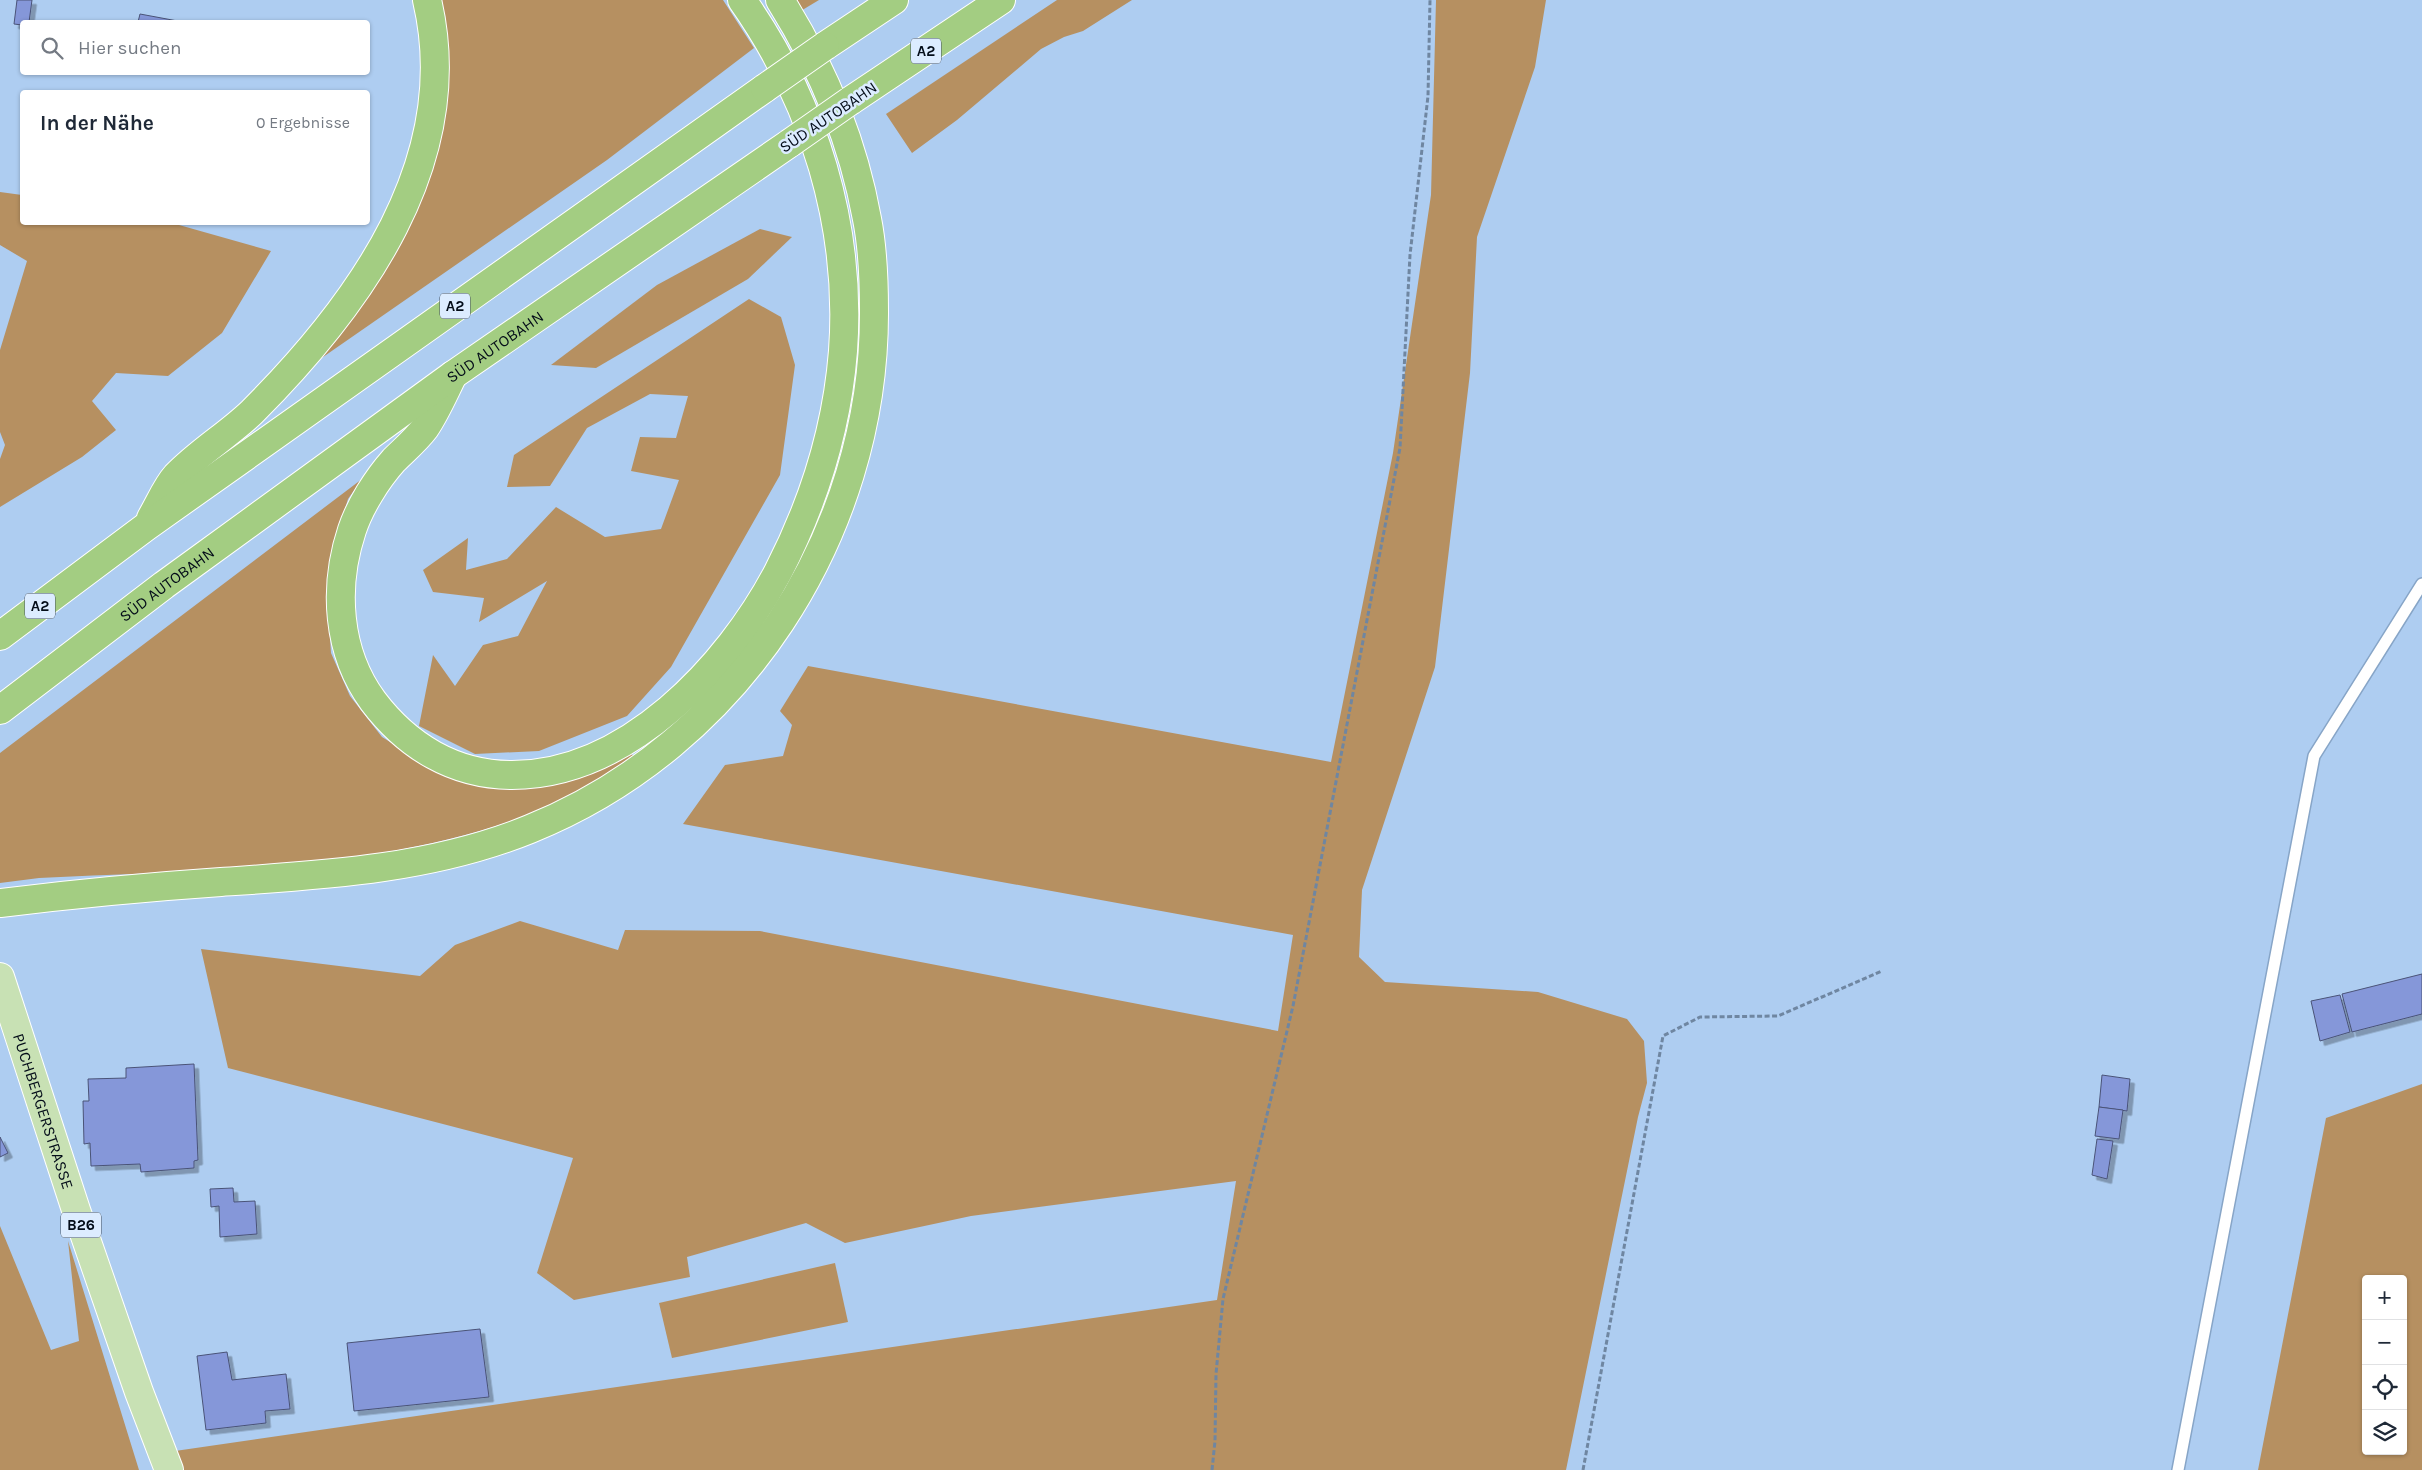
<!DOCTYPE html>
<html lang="de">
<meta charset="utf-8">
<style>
:root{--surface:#fff;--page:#f2f2f3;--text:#1f2937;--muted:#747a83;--line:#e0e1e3}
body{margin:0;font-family:Karla,sans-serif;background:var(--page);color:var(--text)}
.controls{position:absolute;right:15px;bottom:15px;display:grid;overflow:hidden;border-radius:5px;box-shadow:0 1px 4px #0004}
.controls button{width:45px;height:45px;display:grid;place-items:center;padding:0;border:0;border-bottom:1px solid var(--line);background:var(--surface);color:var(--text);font:25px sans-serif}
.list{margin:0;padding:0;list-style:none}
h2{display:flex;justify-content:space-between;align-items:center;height:65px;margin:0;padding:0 20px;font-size:21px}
h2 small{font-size:16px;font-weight:400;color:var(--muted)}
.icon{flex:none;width:28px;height:28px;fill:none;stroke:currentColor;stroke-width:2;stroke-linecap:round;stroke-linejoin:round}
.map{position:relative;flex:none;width:2422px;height:1470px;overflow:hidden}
.search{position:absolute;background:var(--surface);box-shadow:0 1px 4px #0004;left:20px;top:20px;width:350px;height:55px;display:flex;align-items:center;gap:12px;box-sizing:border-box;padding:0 18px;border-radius:5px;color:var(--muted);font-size:19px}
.panel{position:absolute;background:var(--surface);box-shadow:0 1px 4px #0004;left:20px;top:90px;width:350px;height:135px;border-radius:5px}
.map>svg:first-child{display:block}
.green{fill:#b69061;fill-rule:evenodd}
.building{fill:#8597d9;stroke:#4a5377;filter:url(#shadow)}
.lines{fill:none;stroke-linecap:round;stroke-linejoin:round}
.lane-casing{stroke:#87a5c7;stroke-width:14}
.primary-casing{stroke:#fff;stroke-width:30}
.highway-casing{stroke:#fff;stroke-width:30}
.path{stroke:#6f86a1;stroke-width:3;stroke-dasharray:5 2.5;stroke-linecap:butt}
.lane{stroke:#fff;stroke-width:11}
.primary{stroke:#c8e1b4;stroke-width:28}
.highway{stroke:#a3cd82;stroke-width:28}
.highway-bridge-casing{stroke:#fff;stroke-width:30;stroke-linecap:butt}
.highway-bridge{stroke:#a3cd82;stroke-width:28}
.labels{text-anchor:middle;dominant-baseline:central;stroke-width:5;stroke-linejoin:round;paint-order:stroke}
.shield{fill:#dcecff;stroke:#45505e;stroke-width:1}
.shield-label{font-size:15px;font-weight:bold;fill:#040d19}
.street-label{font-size:16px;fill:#040d19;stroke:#dcecff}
</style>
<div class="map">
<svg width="2422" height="1470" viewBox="0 0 2422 1470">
<defs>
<filter id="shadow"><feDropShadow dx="4.5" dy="4.5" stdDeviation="0" flood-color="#0004"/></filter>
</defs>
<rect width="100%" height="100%" fill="#aecdf1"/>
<g class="green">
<polygon points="437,0 723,0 754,48 607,160 313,364 426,181"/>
<polygon points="793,0 819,0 799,12"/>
<polygon points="1057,0 1132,0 1083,31 1064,37 1041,49 957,120 912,153 886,114"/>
<polygon points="1436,0 1546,0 1535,67 1477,237 1470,373 1435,667 1362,890 1359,957 1385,982 1538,992 1627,1019 1644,1041 1647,1083 1638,1117 1566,1470 183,1470 175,1451 1217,1300 1236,1181 971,1216 845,1243 806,1223 687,1257 690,1277 574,1300 537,1273 573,1158 228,1068 201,949 420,976 455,945 520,921 618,950 625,930 760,931 1278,1031 1293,935 683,824 725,765 783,756 792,725 780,711 808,666 1331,762 1393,453 1431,195"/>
<polygon points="0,192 22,195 22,222 172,223 271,251 222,333 168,376 116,373 92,401 116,430 82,457 0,507 0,459 5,445 0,432 0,350 27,261 0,245"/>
<polygon points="760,229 792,237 748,279 596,368 551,365 657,285"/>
<polygon points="749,299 781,317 795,365 780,475 671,667 627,716 539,751 475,754 419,726 433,655 455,686 483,645 518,636 547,581 479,622 484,598 433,592 423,570 468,538 466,570 507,559 556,507 605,537 661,529 679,480 631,471 640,437 676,438 688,396 650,394 587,428 550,486 507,487 514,455"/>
<path d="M362 479 348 499 331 554 327 592 331 653 350 696 382 737 442 774 482 786 505 789 570 780 598 768 628 751 635 757C619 768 602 783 585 791 416 873 222 869 39 878L0 883V753Z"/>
<path d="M2422 1084V1470H2258L2326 1118ZM2366 1279H2403V1451H2366Z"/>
<polygon points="0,1226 51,1350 79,1341 68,1241 139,1470 0,1470"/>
<polygon points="835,1263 848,1322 672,1358 659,1303"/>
</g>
<g class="building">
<polygon points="17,0 32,0 29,22 22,22 22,25 14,24"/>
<polygon points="140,14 183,22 138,22"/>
<polygon points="2422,974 2422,1014 2352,1032 2342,994"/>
<polygon points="2340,995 2350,1032 2320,1041 2311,1001"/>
<polygon points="194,1064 198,1160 194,1161 194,1168 141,1172 140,1164 91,1166 90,1143 84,1144 83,1101 89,1101 88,1079 126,1078 126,1068"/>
<polygon points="2102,1075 2130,1079 2127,1111 2099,1107"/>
<polygon points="2099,1107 2123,1110 2119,1139 2095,1136"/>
<polygon points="0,1137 8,1153 0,1157"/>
<polygon points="2097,1139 2113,1141 2107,1179 2092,1175"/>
<polygon points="233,1188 234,1202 255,1201 257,1234 220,1237 219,1206 211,1207 210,1189"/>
<polygon points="480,1329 489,1397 354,1411 347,1343"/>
<polygon points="227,1352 232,1380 286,1374 290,1409 265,1411 266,1423 206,1430 197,1356"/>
</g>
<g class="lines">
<g class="lane-casing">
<polyline id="lane" points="2178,1470 2314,756 2422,584"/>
</g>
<g class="primary-casing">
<g id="primary">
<path id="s1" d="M0 977 76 1210 139 1392 169 1470"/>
</g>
</g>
<g class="highway-casing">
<g id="highway">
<polyline points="825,46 894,0"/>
<polyline points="850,101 1001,0"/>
<path d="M453 375C444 393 436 412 425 428 416 440 404 450 394 460 377 479 360 506 352 530 333 587 337 652 373 701 407 746 454 775 512 775 627 775 728 667 778 572 813 504 837 428 843 351 852 227 814 102 742 0"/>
<path d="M151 518C159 505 166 487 176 476 199 452 228 435 252 412 359 305 465 161 427 0"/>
<polyline points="0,636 147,526 765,88"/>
<path id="s2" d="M0 710 164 585 453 375 790 143"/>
<path d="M0 903C74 894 147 887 221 882 326 875 432 869 530 829 738 745 875 534 874 311 874 281 873 249 867 219 853 141 822 67 780 0"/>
</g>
</g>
<g class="path">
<polyline points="1212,1470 1215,1441 1216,1374 1223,1299 1293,1006 1400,448 1410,255 1428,96 1430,0"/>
<polyline points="1583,1470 1663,1036 1700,1017 1778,1016 1882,971"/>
</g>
<use href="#lane" class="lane"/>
<use href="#primary" class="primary"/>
<use href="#highway" class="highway"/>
<g class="highway-bridge-casing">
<g id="highway-bridge">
<polyline points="765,88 825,46"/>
<polyline points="790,143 850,101"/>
</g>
</g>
<use href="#highway-bridge" class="highway-bridge"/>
</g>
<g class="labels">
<g class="shield">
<rect x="911" y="38.5" width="30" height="25" rx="4"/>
<rect x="440" y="293.5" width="30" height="25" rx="4"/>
<rect x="25" y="593.5" width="30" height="25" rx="4"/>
<rect x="61" y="1212.5" width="40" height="25" rx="4"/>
</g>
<g class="shield-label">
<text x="926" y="51">A2</text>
<text x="455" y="306">A2</text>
<text x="40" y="606">A2</text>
<text x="81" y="1225">B26</text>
</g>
<g class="street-label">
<text transform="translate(828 117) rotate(-34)">SÜD AUTOBAHN</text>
<text stroke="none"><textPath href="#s2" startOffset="614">SÜD AUTOBAHN</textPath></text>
<text stroke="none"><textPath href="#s2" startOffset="209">SÜD AUTOBAHN</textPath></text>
<text stroke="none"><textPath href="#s1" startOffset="141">PUCHBERGERSTRASSE</textPath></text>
</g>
</g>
</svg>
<div class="controls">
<button>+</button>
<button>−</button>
<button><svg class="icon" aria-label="locate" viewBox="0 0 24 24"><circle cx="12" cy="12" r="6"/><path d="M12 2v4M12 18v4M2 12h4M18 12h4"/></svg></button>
<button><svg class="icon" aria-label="layers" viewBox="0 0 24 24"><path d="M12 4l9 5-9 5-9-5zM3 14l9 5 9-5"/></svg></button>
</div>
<div class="search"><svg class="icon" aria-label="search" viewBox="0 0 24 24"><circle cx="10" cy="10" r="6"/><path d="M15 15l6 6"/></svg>Hier suchen</div>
<section class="panel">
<h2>In der Nähe<small>0 Ergebnisse</small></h2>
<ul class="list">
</ul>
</section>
</div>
